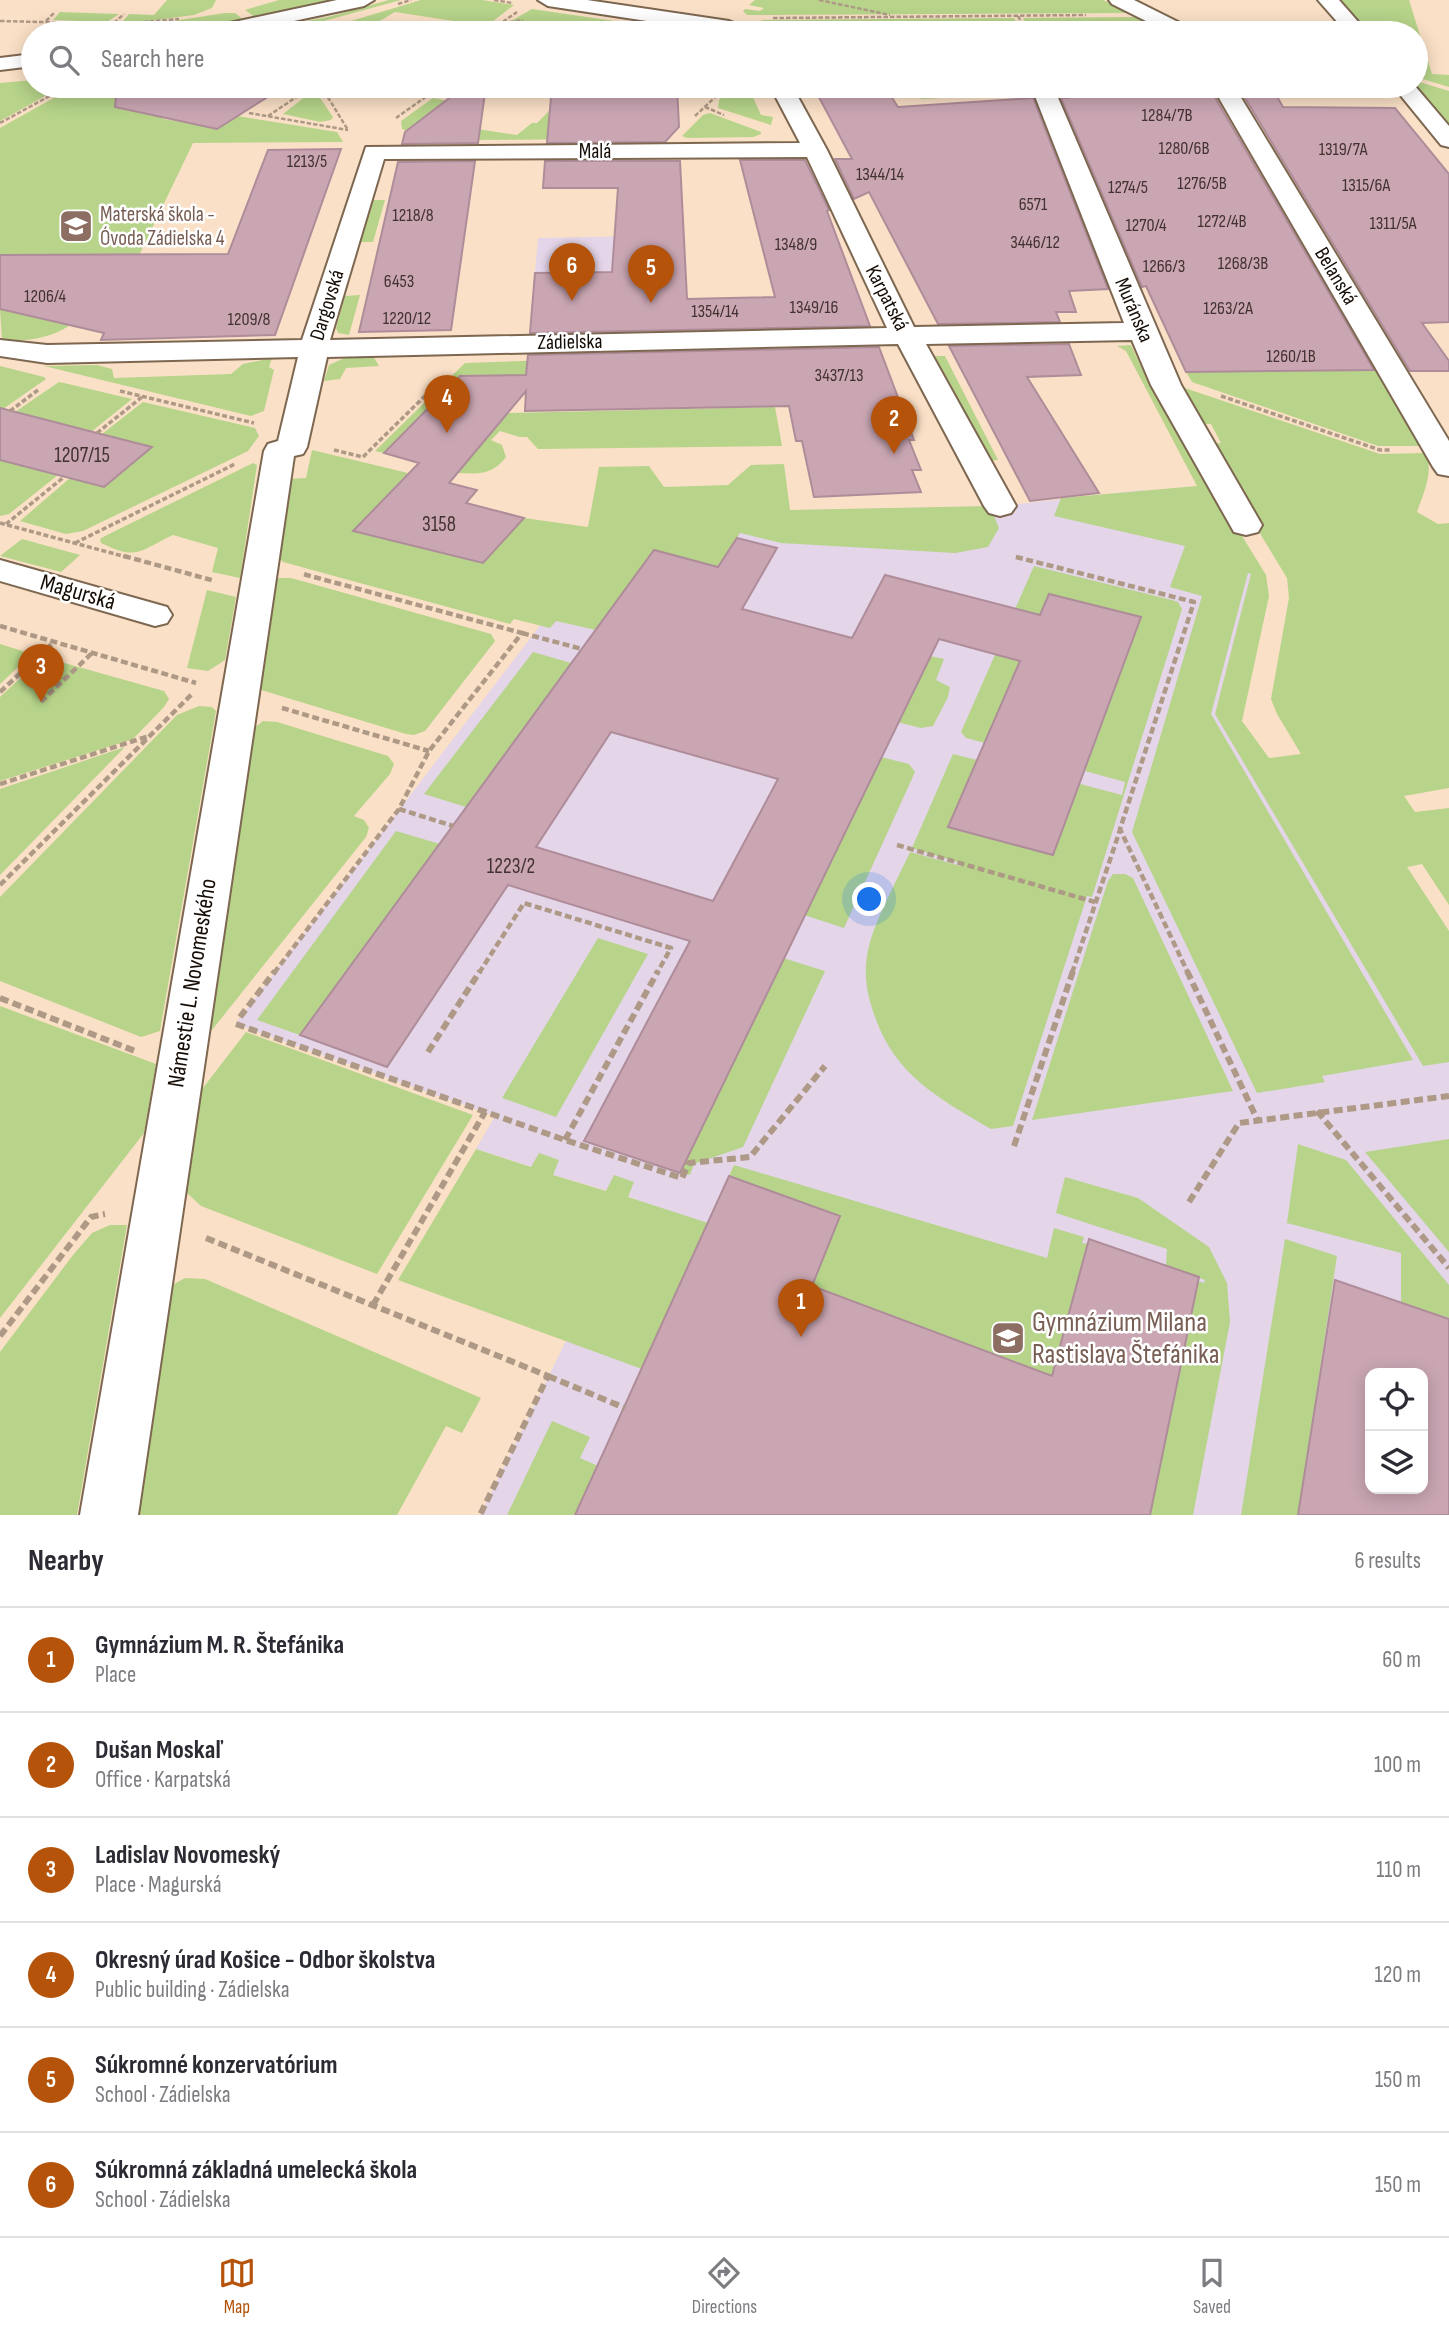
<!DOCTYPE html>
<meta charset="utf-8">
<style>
:root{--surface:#fff;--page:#f7f7f7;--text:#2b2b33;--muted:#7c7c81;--line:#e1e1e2;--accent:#b45309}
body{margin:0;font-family:"Sofia Sans Condensed",sans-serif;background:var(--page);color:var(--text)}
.controls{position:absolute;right:21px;bottom:21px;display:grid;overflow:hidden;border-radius:14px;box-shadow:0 4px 18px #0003}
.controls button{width:63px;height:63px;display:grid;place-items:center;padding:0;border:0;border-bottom:2px solid var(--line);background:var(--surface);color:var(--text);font:35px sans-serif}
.you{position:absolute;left:870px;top:900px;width:24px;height:24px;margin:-18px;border:5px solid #fff;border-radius:50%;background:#1a73e8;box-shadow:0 0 0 10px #1a73e833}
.badge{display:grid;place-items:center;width:46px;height:46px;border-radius:50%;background:var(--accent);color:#fff;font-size:23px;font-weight:700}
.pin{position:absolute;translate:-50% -58px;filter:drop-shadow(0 2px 4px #0008)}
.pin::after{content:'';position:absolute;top:37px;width:24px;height:21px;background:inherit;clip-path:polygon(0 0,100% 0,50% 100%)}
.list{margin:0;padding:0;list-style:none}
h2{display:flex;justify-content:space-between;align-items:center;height:91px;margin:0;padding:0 28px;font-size:30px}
h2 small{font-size:23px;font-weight:400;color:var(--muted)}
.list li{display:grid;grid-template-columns:46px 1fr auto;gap:21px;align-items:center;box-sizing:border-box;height:105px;padding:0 28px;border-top:2px solid var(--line)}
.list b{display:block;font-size:26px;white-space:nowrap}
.list p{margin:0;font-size:23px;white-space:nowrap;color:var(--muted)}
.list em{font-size:23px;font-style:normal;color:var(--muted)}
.icon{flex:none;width:38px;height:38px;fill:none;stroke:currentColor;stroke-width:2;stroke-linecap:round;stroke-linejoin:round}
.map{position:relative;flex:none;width:1449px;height:1515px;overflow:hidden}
.search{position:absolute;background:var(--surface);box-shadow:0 4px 18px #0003;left:21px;right:21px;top:21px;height:77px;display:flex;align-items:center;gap:18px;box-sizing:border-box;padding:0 24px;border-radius:38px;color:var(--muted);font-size:26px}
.sheet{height:721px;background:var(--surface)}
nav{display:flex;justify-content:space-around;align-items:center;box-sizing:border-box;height:98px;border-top:2px solid var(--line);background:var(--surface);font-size:19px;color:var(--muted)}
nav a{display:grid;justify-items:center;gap:4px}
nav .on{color:var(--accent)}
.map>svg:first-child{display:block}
.education{fill:#e4d5e8;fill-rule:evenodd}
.green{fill:#b7d48a}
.building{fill:#caa6b3;stroke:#af8c99;stroke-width:2;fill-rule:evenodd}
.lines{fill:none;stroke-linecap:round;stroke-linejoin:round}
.street-casing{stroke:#7d6750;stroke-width:4}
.path-far3{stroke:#ae9986;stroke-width:2.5;stroke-dasharray:4.5 2;stroke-linecap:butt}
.path-far2{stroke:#ae9986;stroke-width:3.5;stroke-dasharray:5 2.5;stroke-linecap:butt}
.path-far1{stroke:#ae9986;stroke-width:4.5;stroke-dasharray:7 3.5;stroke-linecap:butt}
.path{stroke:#ae9986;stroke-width:6;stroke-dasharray:9 4.5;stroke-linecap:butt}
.street{fill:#fff;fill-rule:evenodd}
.labels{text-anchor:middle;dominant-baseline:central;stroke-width:5;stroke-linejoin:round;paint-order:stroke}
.far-number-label{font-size:18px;fill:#423230}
.far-street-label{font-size:21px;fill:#150c05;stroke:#fff}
.far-education-label{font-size:21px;fill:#785e54;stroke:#fff;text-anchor:start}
.number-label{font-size:21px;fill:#423230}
.street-label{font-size:24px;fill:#150c05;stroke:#fff}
.near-education-label{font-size:28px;fill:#785e54;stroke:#fff;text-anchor:start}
</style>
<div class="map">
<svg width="1449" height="1515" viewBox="0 0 1449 1515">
<rect width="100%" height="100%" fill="#fae0c6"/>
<g class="education">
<polygon points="684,235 689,326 530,328 538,238"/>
<path d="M1143 490 1252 574 1215 714 1449 1054V1515H480L636 1199 553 1175 539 1154 532 1167 476 1149 495 1116 235 1024 607 538 740 533 755 511 1000 506ZM1370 1373H1423V1489H1370Z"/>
</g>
<g class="green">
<polygon points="167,0 216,0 212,8 194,15 132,23 123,21 129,14 154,15"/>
<polygon points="279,0 333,0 256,18 245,10"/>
<polygon points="389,0 401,0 280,33 269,28 328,17"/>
<polygon points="421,0 482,0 514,5 478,33 462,33 473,24 395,12 363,31 364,33 311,33"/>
<polygon points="755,0 1103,0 1132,13 747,15 743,11 745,9 760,11 764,8 749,5"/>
<polygon points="1335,0 1409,0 1432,74 1449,75 1449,87 1416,77 1416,33 1365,33"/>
<polygon points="532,9 697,33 494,33 507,24 544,30 546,28 511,21"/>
<polygon points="60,12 119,14 107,22 53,20"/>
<polygon points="225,13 235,13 245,21 177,33 103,33 109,26 147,25"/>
<polygon points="1140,17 1164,31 1175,33 1030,33 1023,18"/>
<polygon points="1014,18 1022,33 899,33 897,30 786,33 783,30 770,31 755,23 763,20"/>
<polygon points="33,80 33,86 63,86 0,121 0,83"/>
<polygon points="1416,81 1449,91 1449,133 1411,86 1416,86"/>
<polygon points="75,86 180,86 175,89 163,119 188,123 237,116 337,132 343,142 193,143 121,293 0,266 0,128"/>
<polygon points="485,86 637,86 601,119 619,139 448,140 421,138 402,129 401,121 433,98 452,102 457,126 517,135 532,123 537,123 560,100 532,94 533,92"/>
<polygon points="733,86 748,86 761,115 773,117 771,125 718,108 719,100"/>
<polygon points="917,86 1017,86 1020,94 921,99"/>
<polygon points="1264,86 1395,86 1400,93 1355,91 1356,93 1301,91 1300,94 1269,93"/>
<polygon points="316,92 333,117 331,120 320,122 283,114 310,93"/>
<polygon points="710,113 761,132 761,134 753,137 687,138 682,136 703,115"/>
<polygon points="372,200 385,200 373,242 360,242"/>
<polygon points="360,295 349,335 338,333 336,328 345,296"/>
<path d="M0 309 81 316C60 337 31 342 2 340Z"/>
<path d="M1131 345 1151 388 1183 438 1202 479 1209 482 1266 575 1269 596 1242 721 1269 758 1301 754 1277 714 1271 699 1289 598 1287 578 1206 444 1221 443 1211 424H1195L1179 386 1380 454 1426 453C1434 472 1423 494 1417 512L1438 524 1449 523V788L1404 796 1415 812 1449 808V905L1422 864 1407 867 1449 931V1062L1423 1066 1215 714 1251 574 1248 573 1211 714 1413 1060 1322 1076 1325 1082 1257 1093 1132 832 1202 596 1170 587 1185 546 1054 516 1061 498 1197 486 1126 351 1117 346Z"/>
<polygon points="349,356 373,356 379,366 346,368 340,379 324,381 329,365"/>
<polygon points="935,356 945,356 998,460 987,461"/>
<polygon points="272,358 269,367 274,370 264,411 251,416 44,366 97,365 112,369 114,378 231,374 243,364"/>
<polygon points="550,360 526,375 460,376 384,453 375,451 465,363"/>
<polygon points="0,366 44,377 46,379 3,409 0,408"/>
<polygon points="1377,370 1422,446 1378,446 1192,382 1186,372"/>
<polygon points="59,382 64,383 132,399 91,432 15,412"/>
<polygon points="143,402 255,428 259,436 248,451 83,531 66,534 20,521 70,478 104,487 151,448 102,434"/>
<path d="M775 407 782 446 538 449 527 437H520L500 431 491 440 502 445 506 457C492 475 479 474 458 473L507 413Z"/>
<polygon points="312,450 408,473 353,531 483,563 524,518 588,527 599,467 649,466 664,487 728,485 751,465 784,464 790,510 990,506 999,528 988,547 955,553 781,543 740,533 718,567 654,550 596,630 556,621 550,628 514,619 510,624 283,562 276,555 287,479 306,478"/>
<polygon points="0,460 58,475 9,514 0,516"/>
<path d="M253 463 257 465 240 578 212 572 218 548 173 535C139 551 137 561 101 543L100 539 105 536Z"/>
<polygon points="22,539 80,555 61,572 0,556"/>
<path d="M1034 566 1172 600 1178 602 1182 609 1092 897 1087 896 1013 1126 991 1129C935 1096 892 1074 872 1008 863 981 864 956 874 930 884 903 898 878 910 852L961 866 963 864 912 848 953 754 977 760 948 827 1053 855 1080 784 1122 795 1125 782 1085 771 1141 617 985 743 966 738 961 732Z"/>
<polygon points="279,578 291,578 491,634 495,641 425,731 414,735 406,734 258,689 271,583"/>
<polygon points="207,590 236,597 225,660 208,671 187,668"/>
<polygon points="0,644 32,654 0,684"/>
<polygon points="533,652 571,663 466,807 424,794"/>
<polygon points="930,656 944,659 936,680 950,687 948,697 933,726 921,728 897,722"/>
<polygon points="43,657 164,691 169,699 164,707 133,739 0,781 0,697"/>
<polygon points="199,706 212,707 216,711 160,1031 141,1037 0,981 0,897 177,715"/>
<polygon points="263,721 277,722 388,756 394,764 390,774 354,816 364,820 369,828 366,837 208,1035 252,730"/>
<polygon points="125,747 0,875 0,789"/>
<polygon points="881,757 909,764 915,772 844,928 804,915"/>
<polygon points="396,831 440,844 300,1035 257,1020"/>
<polygon points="1113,874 1125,874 1133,878 1233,1091 1032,1120 1108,881"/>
<polygon points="598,938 648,954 556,1117 502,1098"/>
<polygon points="783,958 825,971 743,1147 694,1164 690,1175 680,1173"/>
<polygon points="0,1006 156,1064 144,1133 0,1318"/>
<polygon points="246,1032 473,1115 377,1274 201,1206 187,1193 183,1177 196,1097"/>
<polygon points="1449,1139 1449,1252 1365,1152"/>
<polygon points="1298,1144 1346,1160 1449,1285 1449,1318 1401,1303 1401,1253 1287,1223"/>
<polygon points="476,1149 531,1167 539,1153 559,1160 553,1175 606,1191 614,1175 634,1182 628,1197 708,1223 642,1369 398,1280"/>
<polygon points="734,1165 1047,1258 1054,1228 1084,1237 1082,1243 1088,1244 1052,1376 807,1284 840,1216 729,1176"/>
<polygon points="1065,1177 1138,1198 1209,1247 1227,1283 1230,1322 1193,1515 1150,1515 1197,1281 1204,1283 1205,1280 1166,1266 1167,1249 1056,1213"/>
<polygon points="110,1225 127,1225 77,1515 0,1515 0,1352 73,1255 92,1233"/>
<polygon points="1285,1239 1337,1256 1298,1515 1241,1515"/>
<polygon points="185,1278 205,1279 481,1398 462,1433 446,1426 397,1515 134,1515 169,1287"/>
<polygon points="552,1421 590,1437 580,1458 598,1466 575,1515 507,1515"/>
</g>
<g class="building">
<polygon points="117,86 285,86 217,129 115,107"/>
<polygon points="465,86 486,86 478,143 402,144 405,132"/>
<polygon points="552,86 677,86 679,127 665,142 547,143"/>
<polygon points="813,86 858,86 864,95 889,93 898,107 1033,98 1108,289 1069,291 1076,312 1056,312 1060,322 938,324 869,192 854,199 835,159 852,159"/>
<polygon points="1062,86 1202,86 1206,92 1213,94 1374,370 1186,372 1146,286 1142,287 1061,98 1068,98"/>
<polygon points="1242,93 1275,93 1283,107 1395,108 1449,174 1449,322 1422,323 1449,361 1449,371 1410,371"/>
<polygon points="341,149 275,335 101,340 104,333 0,309 0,255 228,254 268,150"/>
<polygon points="740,160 805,160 829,210 827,211 870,326 530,333 535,273 612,272 618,188 543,188 545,161 680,161 687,299 775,297"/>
<polygon points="475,161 451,330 359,332 398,162"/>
<polygon points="1069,344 1081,375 1027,377 1099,493 1030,501 949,346"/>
<polygon points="879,347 914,440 909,440 921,470 912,470 921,492 814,497 802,441 796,441 789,406 525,411 526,391 449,483 477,490 466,503 524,518 483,563 353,531 419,463 384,453 460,376 526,375 528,355"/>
<polygon points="0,408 93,432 152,447 104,487 0,460"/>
<path d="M737 538 777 548 742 609 852 638 885 575 1040 615 1049 594 1141 617 1053 855 948 827 1020 661 939 639 680 1173 584 1141 690 941 508 885 387 1067 300 1035 654 550 718 567ZM611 732 778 779 713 901 536 847Z"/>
<polygon points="729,1176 840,1216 812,1286 1052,1376 1089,1239 1199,1277 1150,1515 575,1515"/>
<path d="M1335 1280 1449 1319V1515H1298ZM1370 1373H1423V1489H1370Z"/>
</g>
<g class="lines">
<g class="street-casing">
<g id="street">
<polygon points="337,0 374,0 364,6 238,33 201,33 204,29 211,27"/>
<polygon points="538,0 587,0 729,21 749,29 752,33 726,33 548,6"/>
<polygon points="1109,0 1134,0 1192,29 1195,33 1170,33 1112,4"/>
<polygon points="1318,0 1339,0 1368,33 1347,33"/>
<polygon points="33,54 33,66 0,70 0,58"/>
<path d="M770 86H792L827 150 914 327 1124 323 1031 86H1053L1181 385 1262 525 1258 532 1246 535 1234 532 1151 385 1132 340 926 344 1016 506 1011 513 1000 516 989 513 984 506 898 344 327 357 307 447 303 454 294 456 138 1515H80L264 451 268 444 278 441 298 357 47 363 0 356V340L47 345 302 340 366 147 800 143ZM807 157 887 328 330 340 384 159Z"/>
<polygon points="1212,86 1234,86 1449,441 1449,476 1438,474 1433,467"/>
<polygon points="1393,86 1415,86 1449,126 1449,147 1441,145"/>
<polygon points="0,560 167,607 172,615 167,623 155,626 0,581"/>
</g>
</g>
<g class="path-far3">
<polyline points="494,0 512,3"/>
<polyline points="819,0 890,15"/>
<polyline points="398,4 411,0"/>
<polyline points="1018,16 1027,33"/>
<polyline points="773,18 1086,15"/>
<polyline points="0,21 118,24 179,19"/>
<polyline points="46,21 55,12"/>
<polyline points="114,23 124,14"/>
<polyline points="503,23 523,20"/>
<polyline points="487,33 517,12"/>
<polyline points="321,86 348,130"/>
<polyline points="431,93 451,97"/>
<polyline points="705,107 724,115"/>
<polyline points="249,113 348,130"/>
<polyline points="268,116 313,86"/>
<polyline points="695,116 727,86"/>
<polyline points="396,118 441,86"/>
<polyline points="0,123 68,86"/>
</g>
<g class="path-far2">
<polyline points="120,391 254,423"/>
<polyline points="1221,396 1380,450 1392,450"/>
<polyline points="10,411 38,390"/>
<polyline points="97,433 142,397"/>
<polyline points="334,450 363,457 440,381"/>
<polyline points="0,523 130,558"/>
<polyline points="6,524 64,477"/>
<polyline points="75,543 235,464"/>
<polyline points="1016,557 1021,558"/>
</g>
<g class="path-far1">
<polyline points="124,556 215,581"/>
<polyline points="1016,557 1194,602 1120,829 1188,973"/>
<polyline points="0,626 196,683"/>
<polyline points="522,633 582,649"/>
<polyline points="0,692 54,642"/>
<polyline points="41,702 92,653"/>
<polyline points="282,708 429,751"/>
<polyline points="0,784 149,736"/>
<polyline points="399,809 453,826"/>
<polyline points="897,845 1095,902"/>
<polyline points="0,885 193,693"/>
<polyline points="274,973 399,809 429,751 522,633 303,574"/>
<polyline points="479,973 524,903 671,948 657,973"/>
<polyline points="1072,973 1120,830"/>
</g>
<g class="path">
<polyline points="1187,971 1257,1119"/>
<polyline points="0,998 135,1051"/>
<polyline points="240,1017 275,971"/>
<polyline points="236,1024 565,1140 682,1178 689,1163 750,1157 825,1066"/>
<polyline points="428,1052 480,971"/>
<polyline points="1317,1111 1449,1268"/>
<polyline points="565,1140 658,971"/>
<polyline points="1014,1146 1073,971"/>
<polyline points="1189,1202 1239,1123 1449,1096"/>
<polyline points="206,1238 548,1376 480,1515"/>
<polyline points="373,1305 485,1112"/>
<polyline points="0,1336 91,1217 105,1214"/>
<polyline points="548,1376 625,1408"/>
</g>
<use href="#street" class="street"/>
</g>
<defs>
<g id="school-square" transform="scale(1.75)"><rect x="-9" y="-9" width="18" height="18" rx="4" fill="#8d6e63" stroke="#fff"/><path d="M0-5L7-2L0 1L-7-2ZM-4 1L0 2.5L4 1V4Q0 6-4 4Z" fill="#fff"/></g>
</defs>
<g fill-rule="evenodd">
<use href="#school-square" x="76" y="226"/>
<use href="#school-square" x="1008" y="1338"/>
</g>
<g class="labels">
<g class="far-number-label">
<text x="1167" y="115">1284/7B</text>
<text x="1184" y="148">1280/6B</text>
<text x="1343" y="149">1319/7A</text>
<text x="307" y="161">1213/5</text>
<text x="880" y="174">1344/14</text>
<text x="1202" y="183">1276/5B</text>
<text x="1366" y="185">1315/6A</text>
<text x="1128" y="187">1274/5</text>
<text x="1033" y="204">6571</text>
<text x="413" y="215">1218/8</text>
<text x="1222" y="221">1272/4B</text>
<text x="1393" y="223">1311/5A</text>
<text x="1146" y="225">1270/4</text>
<text x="1035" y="242">3446/12</text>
<text x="796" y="244">1348/9</text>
<text x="1243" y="263">1268/3B</text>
<text x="1164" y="266">1266/3</text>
<text x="399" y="281">6453</text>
<text x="45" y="296">1206/4</text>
<text x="814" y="307">1349/16</text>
<text x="1228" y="308">1263/2A</text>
<text x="715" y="311">1354/14</text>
<text x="407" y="318">1220/12</text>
<text x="249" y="319">1209/8</text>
<text x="1291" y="356">1260/1B</text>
<text x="839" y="375">3437/13</text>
</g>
<g class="far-street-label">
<text x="595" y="151">Malá</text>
<text transform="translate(1336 276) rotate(59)">Belanská</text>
<text transform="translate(887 298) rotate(63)">Karpatská</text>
<text transform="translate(327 305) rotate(-73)">Dargovská</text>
<text transform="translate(1134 310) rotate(67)">Muránska</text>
<text transform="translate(570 342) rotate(-1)">Zádielska</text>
</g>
<g class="far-education-label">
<text x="100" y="214">Materská škola -<tspan x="100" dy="24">Óvoda Zádielska 4</tspan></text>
</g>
<g class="number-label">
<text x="82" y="455">1207/15</text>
<text x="439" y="524">3158</text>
<text x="511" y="866">1223/2</text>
</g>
<g class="street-label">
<text transform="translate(78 592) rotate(16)">Magurská</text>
<text transform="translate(192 983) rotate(-81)">Námestie L. Novomeského</text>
</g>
<g class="near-education-label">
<text x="1032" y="1322">Gymnázium Milana<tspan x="1032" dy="32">Rastislava Štefánika</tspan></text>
</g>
</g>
</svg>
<div class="controls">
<button><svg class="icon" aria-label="locate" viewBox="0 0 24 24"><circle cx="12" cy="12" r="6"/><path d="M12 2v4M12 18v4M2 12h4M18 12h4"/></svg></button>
<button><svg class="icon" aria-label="layers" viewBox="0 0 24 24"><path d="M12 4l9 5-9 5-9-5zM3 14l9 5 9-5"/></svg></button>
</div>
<div class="you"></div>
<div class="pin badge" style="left:801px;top:1337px">1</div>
<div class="pin badge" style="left:894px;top:454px">2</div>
<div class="pin badge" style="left:41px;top:702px">3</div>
<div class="pin badge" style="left:447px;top:433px">4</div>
<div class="pin badge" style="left:651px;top:303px">5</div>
<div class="pin badge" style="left:572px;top:301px">6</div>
<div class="search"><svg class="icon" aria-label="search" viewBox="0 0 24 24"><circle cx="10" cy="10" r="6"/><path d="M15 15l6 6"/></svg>Search here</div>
</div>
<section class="sheet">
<h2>Nearby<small>6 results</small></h2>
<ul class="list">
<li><span class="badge">1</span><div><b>Gymnázium M. R. Štefánika</b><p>Place</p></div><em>60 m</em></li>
<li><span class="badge">2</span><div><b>Dušan Moskaľ</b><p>Office · Karpatská</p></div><em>100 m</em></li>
<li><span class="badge">3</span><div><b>Ladislav Novomeský</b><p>Place · Magurská</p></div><em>110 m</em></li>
<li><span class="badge">4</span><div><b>Okresný úrad Košice - Odbor školstva</b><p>Public building · Zádielska</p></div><em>120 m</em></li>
<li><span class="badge">5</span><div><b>Súkromné konzervatórium</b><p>School · Zádielska</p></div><em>150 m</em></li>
<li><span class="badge">6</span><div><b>Súkromná základná umelecká škola</b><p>School · Zádielska</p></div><em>150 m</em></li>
</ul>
</section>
<nav>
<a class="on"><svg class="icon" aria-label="map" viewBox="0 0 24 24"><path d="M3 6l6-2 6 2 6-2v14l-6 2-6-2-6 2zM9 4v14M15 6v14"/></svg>Map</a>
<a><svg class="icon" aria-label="directions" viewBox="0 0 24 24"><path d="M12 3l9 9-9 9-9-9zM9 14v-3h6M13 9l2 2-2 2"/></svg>Directions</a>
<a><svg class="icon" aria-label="saved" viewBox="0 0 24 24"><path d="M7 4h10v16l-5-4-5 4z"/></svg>Saved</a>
</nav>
